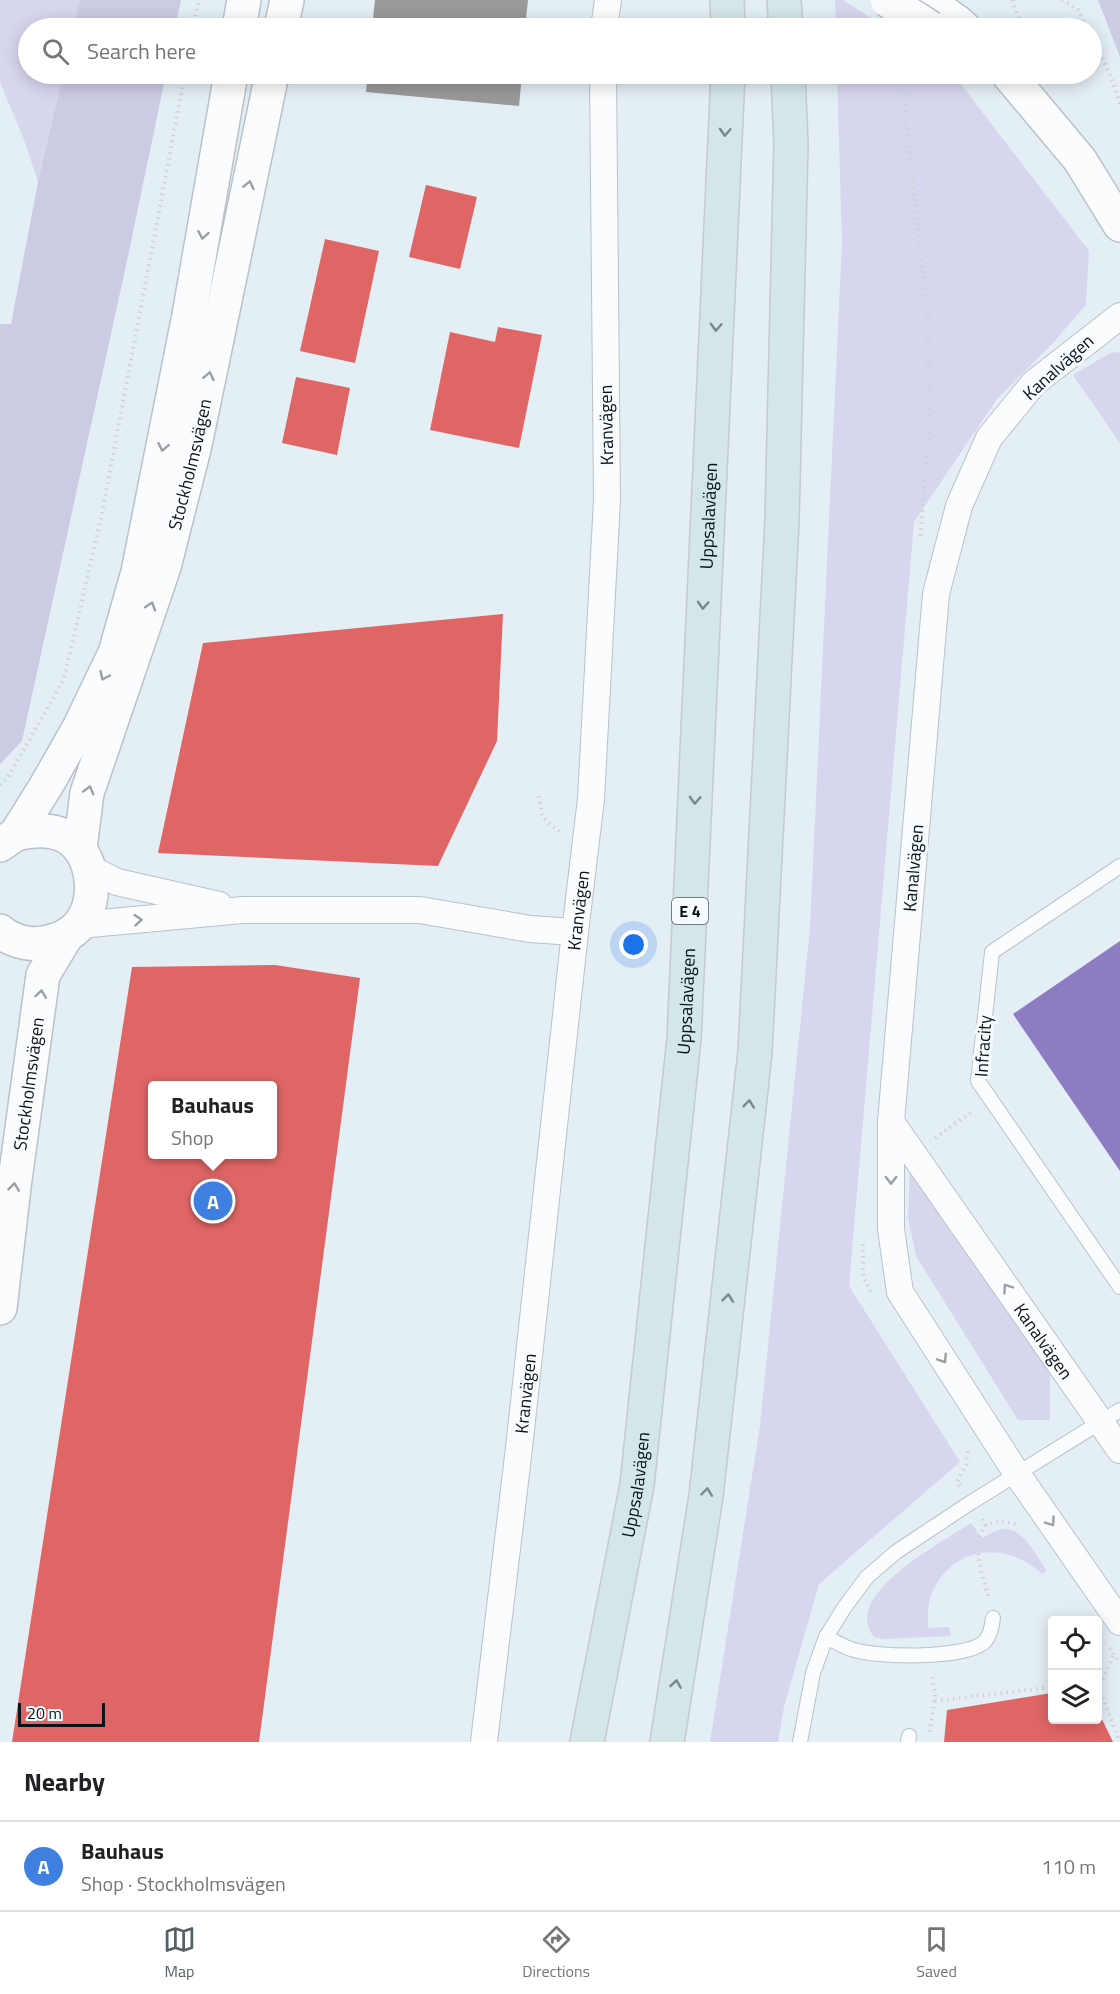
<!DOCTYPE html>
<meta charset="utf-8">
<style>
:root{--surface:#fff;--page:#f2f2f2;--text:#202124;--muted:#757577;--line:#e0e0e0;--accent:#566067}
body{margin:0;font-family:"Titillium Web",sans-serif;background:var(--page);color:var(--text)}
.controls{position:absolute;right:18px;bottom:18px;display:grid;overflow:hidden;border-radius:6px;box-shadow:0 3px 15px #0003}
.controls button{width:54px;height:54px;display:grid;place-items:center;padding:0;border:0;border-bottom:2px solid var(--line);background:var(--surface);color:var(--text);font:30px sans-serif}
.scale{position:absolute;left:18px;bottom:15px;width:87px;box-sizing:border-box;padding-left:6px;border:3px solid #09141a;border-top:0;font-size:16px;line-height:21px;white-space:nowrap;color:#09141a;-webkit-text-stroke:4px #f5fbfe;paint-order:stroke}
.you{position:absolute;left:634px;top:945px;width:21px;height:21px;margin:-15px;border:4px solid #fff;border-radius:50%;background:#1a73e8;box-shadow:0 0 0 9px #1a73e833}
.badge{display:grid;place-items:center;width:39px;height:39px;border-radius:50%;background:var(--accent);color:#fff;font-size:20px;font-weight:700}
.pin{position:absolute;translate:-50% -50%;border:3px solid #fff;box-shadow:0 2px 6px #0006}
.popup{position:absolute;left:148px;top:1081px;width:129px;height:78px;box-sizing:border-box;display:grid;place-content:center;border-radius:6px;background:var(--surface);filter:drop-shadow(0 2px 4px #0005);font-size:20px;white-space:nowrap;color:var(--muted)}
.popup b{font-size:22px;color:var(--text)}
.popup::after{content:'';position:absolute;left:50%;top:100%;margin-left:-12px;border:12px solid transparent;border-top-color:var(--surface)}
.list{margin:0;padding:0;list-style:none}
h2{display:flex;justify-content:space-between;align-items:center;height:78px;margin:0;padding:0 24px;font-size:26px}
h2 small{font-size:20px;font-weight:400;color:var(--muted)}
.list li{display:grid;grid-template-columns:39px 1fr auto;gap:18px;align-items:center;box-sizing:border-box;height:90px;padding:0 24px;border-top:2px solid var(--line)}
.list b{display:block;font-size:22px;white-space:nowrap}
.list p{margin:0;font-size:20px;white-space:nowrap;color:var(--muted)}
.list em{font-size:20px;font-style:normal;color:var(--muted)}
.icon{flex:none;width:33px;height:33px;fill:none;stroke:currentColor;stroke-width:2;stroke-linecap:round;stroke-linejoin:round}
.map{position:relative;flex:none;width:1120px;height:1742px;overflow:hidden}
.search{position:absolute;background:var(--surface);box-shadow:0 3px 15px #0003;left:18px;right:18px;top:18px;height:66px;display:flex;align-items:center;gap:15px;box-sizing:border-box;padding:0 21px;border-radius:33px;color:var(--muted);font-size:22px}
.sheet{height:168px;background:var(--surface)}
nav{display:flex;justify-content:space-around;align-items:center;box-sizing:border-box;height:84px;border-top:2px solid var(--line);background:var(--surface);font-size:16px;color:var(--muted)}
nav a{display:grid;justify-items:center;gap:3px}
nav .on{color:var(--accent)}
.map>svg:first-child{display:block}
.green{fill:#d7d6ef}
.forest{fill:#cccbe4}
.shops{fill:#e06666;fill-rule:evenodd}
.offices{fill:#8e7cc3}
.industry{fill:#999}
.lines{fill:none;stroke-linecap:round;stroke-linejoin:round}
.lane-casing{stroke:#b9c2c8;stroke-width:16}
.street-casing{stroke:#b9c2c8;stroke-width:28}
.secondary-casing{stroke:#b9c2c8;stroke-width:36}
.highway-casing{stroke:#c4cacd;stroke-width:36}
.path{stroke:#cfd2d4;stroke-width:4;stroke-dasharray:1.5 4.5;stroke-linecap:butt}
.lane{stroke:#fbfcfe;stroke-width:14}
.street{stroke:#fbfcfe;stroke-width:26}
.secondary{stroke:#fbfcfe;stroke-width:33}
.highway{stroke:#d3e6e8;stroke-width:33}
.secondary-bridge-casing{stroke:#b9c2c8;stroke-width:36;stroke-linecap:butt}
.secondary-bridge{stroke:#fbfcfe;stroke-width:33}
.oneway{stroke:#78888b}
.oneway2{stroke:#9a9fa3}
.labels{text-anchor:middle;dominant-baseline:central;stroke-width:6;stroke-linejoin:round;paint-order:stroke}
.shield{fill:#f5fbfe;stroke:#50595e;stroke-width:1.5}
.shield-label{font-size:16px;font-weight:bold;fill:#09141a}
.street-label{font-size:18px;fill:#09141a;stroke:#f5fbfe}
</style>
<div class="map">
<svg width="1120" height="1742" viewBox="0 0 1120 1742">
<rect width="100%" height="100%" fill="#e4eef5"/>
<g class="green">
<polygon points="0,0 80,0 73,28 28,28 28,74 63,74 38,182 25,142 0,82"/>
<polygon points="835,0 843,0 886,28 836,28"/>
<polygon points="837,74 953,74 1089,251 1086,305 1051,345 997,399 914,522 849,1286 960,1462 819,1584 784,1707 778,1742 710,1742 760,1426 810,927 842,242"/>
<polygon points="1120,352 1120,443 1073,375 1110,353"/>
<polygon points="910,1168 1050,1371 1050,1420 1018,1420 916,1256 908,1218"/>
<path d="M971 1523 982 1538C989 1534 996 1530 1004 1529 1023 1527 1037 1557 1047 1571L1042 1574C1008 1541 954 1545 933 1591 927 1602 928 1616 928 1628L949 1627 951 1636 884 1639 874 1637C840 1595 943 1542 971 1523Z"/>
</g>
<g class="forest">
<polygon points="80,0 181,0 175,28 73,28"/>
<polygon points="1098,0 1120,0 1120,57"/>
<polygon points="63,74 166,74 128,256 22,741 0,764 0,324 11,324 38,182"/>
</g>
<g class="shops">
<polygon points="426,185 477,197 460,269 409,257"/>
<polygon points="325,239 379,251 355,363 300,351"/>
<polygon points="498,327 542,335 519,448 430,430 450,332 495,342"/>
<polygon points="296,377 350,388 337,455 282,443"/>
<polygon points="503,614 497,741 438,866 158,853 203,643"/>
<path d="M275 965 360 978 259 1742H12L132 967ZM153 1086H273V1154H153Z"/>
<polygon points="1052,1693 1052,1720 1098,1720 1098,1711 1113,1742 944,1742 947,1710"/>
</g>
<polygon class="offices" points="1120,941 1120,1171 1013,1014"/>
<g class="industry">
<polygon points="375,0 528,0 525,28 372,28"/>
<polygon points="368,74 522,74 519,106 366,92"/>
</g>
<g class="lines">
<g class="lane-casing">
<g id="lane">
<polyline points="1120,866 992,952 978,1081 1120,1287"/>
<path d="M826 1637C834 1641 842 1646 851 1649 876 1658 962 1659 983 1643 990 1638 992 1626 993 1618"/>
<polyline points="800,1742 813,1673 826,1637 844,1608 867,1577 896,1552 970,1503 1120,1410"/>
<polyline points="908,1742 909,1736"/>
</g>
</g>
<g class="street-casing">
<g id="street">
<polyline points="604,28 608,0"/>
<polyline points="1120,316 1034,383 989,438 959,506 936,594 891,1122 891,1229 900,1292 1017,1474 1120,1622"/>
<polyline points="89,868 117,882 219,905"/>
<polyline points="79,925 243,910 420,910 530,929 575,932"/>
<path id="s1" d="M891 1122 1120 1450"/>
<path id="s2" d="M484 1742 519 1448 575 932 591 799 607 500 603 74"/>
</g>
</g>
<g class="secondary-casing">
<g id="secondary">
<polyline points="926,0 956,21 964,28"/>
<polyline points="239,28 244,0"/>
<polyline points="281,28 287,0"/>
<polyline points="1008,74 1080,160 1120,225"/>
<polyline points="0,845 16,834 46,786 79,728 115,653 138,572 189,315 231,74"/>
<path id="s3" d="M80 848 87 793 164 567 195 445 272 74"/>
<path d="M0 931C10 940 29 946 43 943 56 941 70 936 79 925 100 900 94 852 65 836 49 828 32 830 16 834"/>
<path id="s4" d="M0 1308 14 1187 43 975 67 935"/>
</g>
</g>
<g class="highway-casing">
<g id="highway">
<polyline points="727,0 728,28"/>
<polyline points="784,0 786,28"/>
<path id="s5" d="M587 1742 637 1485 684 1039 728 74"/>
<polyline points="667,1742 706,1496 755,1052 782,520 791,144 788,74"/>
</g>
</g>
<g class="path">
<polyline points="1012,0 1022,28"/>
<polyline points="1062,0 1078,10 1088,28"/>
<polyline points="193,28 199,0"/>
<polyline points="1092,36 1112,79 1120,104"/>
<polyline points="1092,58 1102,55"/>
<polyline points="904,74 905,114 928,317 929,433 920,540"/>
<polyline points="0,785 8,777 64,679 102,513 185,74"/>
<polyline points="539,796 543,818 561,833"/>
<polyline points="935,1138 973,1111"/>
<polyline points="863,1244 863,1276 871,1292"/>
<polyline points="960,1486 957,1482 966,1465 968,1449"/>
<polyline points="982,1519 986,1525 1001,1521 1019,1525"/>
<path d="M986 1525C970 1545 983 1576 989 1599"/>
<polyline points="1110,1648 1120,1663"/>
<polyline points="1098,1682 1102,1681 1114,1654"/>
<polyline points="1098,1686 1120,1742"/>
<polyline points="935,1701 1052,1687"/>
<polyline points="930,1732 935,1696 932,1674"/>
</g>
<use href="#lane" class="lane"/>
<use href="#street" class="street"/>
<use href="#secondary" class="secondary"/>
<use href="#highway" class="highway"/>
<g class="secondary-bridge-casing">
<polyline id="secondary-bridge" points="887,0 931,28"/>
</g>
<use href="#secondary-bridge" class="secondary-bridge"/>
</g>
<defs><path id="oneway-chevron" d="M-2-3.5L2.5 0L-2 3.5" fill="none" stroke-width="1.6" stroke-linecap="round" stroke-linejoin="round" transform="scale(1.5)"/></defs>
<g class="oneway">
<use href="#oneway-chevron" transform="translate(725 132) rotate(93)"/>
<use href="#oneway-chevron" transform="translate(716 327) rotate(93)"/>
<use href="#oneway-chevron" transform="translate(703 605) rotate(93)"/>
<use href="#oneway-chevron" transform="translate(695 800) rotate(93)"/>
<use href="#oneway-chevron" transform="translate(749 1104) rotate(-84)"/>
<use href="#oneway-chevron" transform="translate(728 1298) rotate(-84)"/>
<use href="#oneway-chevron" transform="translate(707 1492) rotate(-83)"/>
<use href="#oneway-chevron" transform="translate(676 1684) rotate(-81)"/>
</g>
<g class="oneway2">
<use href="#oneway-chevron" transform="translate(249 185) rotate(-78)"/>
<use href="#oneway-chevron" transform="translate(203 235) rotate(100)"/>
<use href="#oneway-chevron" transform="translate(209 376) rotate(-78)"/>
<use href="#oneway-chevron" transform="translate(163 447) rotate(101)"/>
<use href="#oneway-chevron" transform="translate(151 606) rotate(-72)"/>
<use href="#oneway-chevron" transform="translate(104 676) rotate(115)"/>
<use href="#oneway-chevron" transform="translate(89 790) rotate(-75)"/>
<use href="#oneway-chevron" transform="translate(138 920) rotate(-5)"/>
<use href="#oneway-chevron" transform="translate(41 994) rotate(-82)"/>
<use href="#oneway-chevron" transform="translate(891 1180) rotate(90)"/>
<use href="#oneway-chevron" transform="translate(14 1187) rotate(-83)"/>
<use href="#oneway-chevron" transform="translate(1007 1288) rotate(-125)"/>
<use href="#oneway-chevron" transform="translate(943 1359) rotate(57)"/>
<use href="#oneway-chevron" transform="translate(1051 1522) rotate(55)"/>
</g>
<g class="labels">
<rect class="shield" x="672" y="898" width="36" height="26" rx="4.5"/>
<g class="shield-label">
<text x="690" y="911">E 4</text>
</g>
<g class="street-label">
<text transform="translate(1058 367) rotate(-42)">Kanalvägen</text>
<text transform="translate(606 425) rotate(-91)">Kranvägen</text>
<text stroke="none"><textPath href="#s3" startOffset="400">Stockholmsvägen</textPath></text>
<text stroke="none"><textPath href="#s5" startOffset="1234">Uppsalavägen</textPath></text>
<text transform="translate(913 868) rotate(-85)">Kanalvägen</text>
<text stroke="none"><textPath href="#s2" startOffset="837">Kranvägen</textPath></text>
<text stroke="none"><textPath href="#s5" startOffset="748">Uppsalavägen</textPath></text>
<text transform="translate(983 1046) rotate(-86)">Infracity</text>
<text stroke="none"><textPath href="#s4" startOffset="226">Stockholmsvägen</textPath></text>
<text stroke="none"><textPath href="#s1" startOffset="267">Kanalvägen</textPath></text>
<text stroke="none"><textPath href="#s2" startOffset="351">Kranvägen</textPath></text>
<text stroke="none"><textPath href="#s5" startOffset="262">Uppsalavägen</textPath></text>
</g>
</g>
</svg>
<div class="controls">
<button><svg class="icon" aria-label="locate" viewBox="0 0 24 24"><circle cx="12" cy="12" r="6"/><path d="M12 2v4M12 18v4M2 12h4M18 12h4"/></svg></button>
<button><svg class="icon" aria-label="layers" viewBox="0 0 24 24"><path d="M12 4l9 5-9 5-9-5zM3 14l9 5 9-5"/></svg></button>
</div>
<div class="scale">20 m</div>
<div class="you"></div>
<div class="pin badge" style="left:213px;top:1201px;background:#3f7fe0">A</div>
<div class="popup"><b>Bauhaus</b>Shop</div>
<div class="search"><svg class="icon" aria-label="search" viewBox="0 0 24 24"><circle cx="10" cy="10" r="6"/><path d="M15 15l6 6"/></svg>Search here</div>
</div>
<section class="sheet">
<h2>Nearby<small></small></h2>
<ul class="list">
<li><span class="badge" style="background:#3f7fe0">A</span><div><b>Bauhaus</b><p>Shop · Stockholmsvägen</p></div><em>110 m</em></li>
</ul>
</section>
<nav>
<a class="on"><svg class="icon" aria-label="map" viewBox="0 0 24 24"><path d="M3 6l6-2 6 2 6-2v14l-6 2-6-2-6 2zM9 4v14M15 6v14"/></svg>Map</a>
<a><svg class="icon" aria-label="directions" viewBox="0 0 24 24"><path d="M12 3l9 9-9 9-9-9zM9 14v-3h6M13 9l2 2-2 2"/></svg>Directions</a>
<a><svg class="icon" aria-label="saved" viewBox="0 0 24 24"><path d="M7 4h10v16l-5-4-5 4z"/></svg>Saved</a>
</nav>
